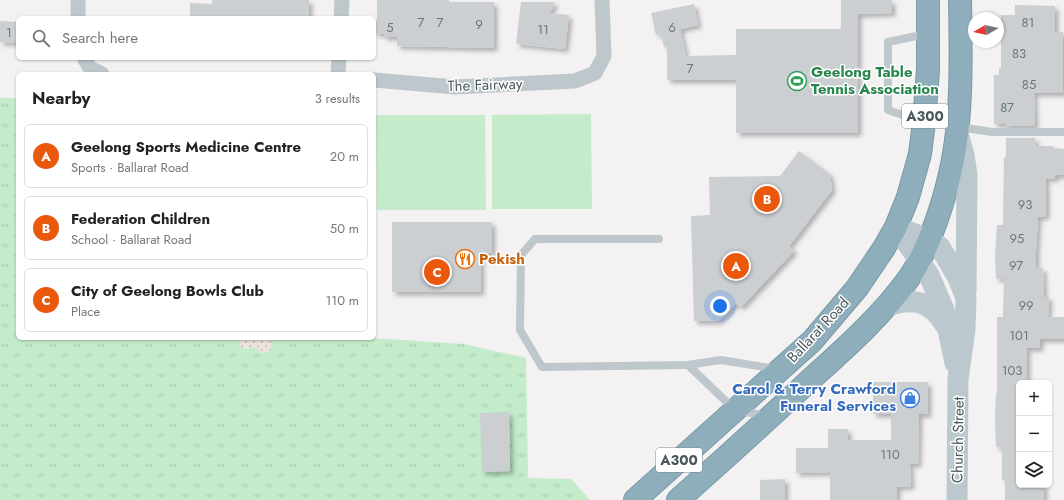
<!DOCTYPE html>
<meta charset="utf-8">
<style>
:root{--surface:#fff;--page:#f6f6f6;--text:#222;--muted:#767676;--line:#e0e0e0;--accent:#ea580c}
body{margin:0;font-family:Jost,sans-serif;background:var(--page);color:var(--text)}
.controls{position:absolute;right:12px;bottom:12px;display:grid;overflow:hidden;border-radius:6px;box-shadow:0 1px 3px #0004}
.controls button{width:36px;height:36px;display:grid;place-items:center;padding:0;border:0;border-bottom:1px solid var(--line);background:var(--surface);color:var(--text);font:20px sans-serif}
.compass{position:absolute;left:968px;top:12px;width:36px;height:36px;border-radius:50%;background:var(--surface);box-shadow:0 1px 3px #0004;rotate:261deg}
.you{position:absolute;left:720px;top:306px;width:14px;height:14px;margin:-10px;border:3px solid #fff;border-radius:50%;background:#1a73e8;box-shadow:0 0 0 6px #1a73e833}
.badge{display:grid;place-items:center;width:26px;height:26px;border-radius:50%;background:var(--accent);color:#fff;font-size:13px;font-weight:700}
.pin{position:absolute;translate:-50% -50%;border:2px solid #fff;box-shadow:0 1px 4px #0006}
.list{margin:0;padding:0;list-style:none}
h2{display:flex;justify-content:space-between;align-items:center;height:52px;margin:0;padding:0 16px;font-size:17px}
h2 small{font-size:13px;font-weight:400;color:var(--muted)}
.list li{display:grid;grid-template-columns:26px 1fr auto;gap:12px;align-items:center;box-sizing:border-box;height:64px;margin:0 8px 8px;padding:0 8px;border:1px solid var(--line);border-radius:6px}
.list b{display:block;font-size:15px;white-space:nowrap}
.list p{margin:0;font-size:13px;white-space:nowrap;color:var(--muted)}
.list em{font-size:13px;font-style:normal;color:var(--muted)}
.icon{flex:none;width:22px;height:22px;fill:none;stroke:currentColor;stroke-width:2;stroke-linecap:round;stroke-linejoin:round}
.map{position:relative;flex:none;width:1064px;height:500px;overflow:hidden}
.search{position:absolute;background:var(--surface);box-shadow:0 1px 3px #0004;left:16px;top:16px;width:360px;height:44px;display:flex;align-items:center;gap:10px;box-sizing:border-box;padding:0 14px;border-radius:6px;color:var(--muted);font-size:15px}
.panel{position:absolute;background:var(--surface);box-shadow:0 1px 3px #0004;left:16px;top:72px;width:360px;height:268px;border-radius:6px}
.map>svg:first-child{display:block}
.grass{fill:url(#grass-tufts)}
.sand{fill:url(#sand-dots)}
.pitch{fill:#c4ecca}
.building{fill:#cbcfd2;filter:url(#shadow)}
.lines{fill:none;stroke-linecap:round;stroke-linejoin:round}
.highway-casing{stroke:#799aa6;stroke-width:24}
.lane{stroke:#bec8cc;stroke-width:8}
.street{stroke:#bec8cc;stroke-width:15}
.secondary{stroke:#bbc8cd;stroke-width:21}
.highway{stroke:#8daeba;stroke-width:22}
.labels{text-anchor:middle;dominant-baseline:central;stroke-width:3;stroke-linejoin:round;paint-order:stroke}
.number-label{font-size:13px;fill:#6a767a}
.shield{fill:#fff;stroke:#808a8d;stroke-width:1}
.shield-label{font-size:14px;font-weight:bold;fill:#4a585c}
.leisure-label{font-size:15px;font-weight:bold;fill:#27864d;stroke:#fff;text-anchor:start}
.street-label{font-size:15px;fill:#4a585c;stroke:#fff}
.food-label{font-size:15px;font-weight:bold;fill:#c56008;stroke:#fff;text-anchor:start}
.shop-label{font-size:15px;font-weight:bold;fill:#366cbe;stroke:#fff;text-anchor:end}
</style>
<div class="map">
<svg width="1064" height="500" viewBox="0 0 1064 500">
<defs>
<pattern id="grass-tufts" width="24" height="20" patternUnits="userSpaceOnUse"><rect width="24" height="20" fill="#c4ecca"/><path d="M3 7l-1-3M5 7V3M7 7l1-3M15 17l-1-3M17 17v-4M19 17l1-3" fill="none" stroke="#aaccb0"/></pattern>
<pattern id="sand-dots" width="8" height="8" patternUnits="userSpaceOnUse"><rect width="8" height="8" fill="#ebe4df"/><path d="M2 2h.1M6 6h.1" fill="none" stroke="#c0bcb8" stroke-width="1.8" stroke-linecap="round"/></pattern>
<filter id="shadow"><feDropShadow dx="3.5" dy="3.5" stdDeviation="2" flood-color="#0004"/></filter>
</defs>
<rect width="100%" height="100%" fill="#f3f1f1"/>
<polygon class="grass" points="0,98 18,98 18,338 372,338 464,344 526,358 528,478 571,479 590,500 0,500"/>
<path class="sand" d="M239 338H267L271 341 272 346C269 354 261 356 255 348L251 347 249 349H243L240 346Z"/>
<g class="pitch">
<polygon points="591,114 592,209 492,209 492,115"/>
<polygon points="376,115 485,115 486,210 377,210"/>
</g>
<g class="building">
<polygon points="212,0 309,0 309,18 190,18 190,3 212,4"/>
<polygon points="377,0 449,0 449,2 494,2 494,48 397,46 397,37 384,37 384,34 374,33 374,20 377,20"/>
<polygon points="841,0 892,0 892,13 858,14 858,133 736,133 736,80 667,80 667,46 664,47 661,34 656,35 651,13 694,4 698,25 680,29 686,56 736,55 736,29 841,29"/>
<polygon points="521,2 555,2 550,13 569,15 565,49 516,44"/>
<polygon points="1015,5 1055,6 1055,32 1063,32 1063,93 1034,93 1035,126 1006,126 1006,124 994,124 994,75 999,75 999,68 1001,68 1001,15 1015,15"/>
<polygon points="0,21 18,22 18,43 0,42"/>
<polygon points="1006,138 1035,138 1036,146 1053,146 1053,148 1064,149 1064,175 1055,175 1055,179 1046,178 1046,216 1038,217 1036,250 1036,268 1043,268 1044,297 1049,297 1048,317 1064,317 1064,339 1040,339 1040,348 1027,348 1027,383 1019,383 1019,485 1044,485 1044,500 1005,500 1005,480 1002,480 1002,447 996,447 995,417 996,393 997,393 997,317 1003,317 1004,279 996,279 995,256 997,225 1003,225 1004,157 1006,157"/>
<polygon points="799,151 830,174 832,190 789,246 794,251 741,307 736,303 719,321 694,321 691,216 710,215 709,177 780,176"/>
<polygon points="392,222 492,222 492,253 481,253 481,292 392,292"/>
<polygon points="873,382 928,382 928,414 919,414 918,464 910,464 911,486 897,487 897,500 830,500 830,472 796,473 796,448 828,448 828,429 848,429 848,440 891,440 891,414 873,414"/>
<polygon points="509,412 510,471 482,472 480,413"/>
<polygon points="785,479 785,500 760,500 760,480"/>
</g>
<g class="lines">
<g class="highway-casing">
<g id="highway">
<polyline points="635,500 812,341 857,288 884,248 896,227 908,197 920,154 924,122 928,70 928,0"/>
<path d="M678 500C722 461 766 421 809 381 844 349 881 317 909 278 926 254 941 211 948 182 963 125 961 59 960 0"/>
</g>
</g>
<g class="lane">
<polyline points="923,122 888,110 888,42 926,34"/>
<polyline points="959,127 992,132 1064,132"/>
<polyline points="659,239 535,239 521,255 520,330 542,367 688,365 721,360 776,369"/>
<polyline points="688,365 735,410 767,416"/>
</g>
<g class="street">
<polyline points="78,18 78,0"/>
<polyline points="341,18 342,0"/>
<polyline points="84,58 90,68 102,74"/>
<polyline points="338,74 339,58"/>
<polyline points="374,80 455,87 575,81 595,73 604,56 602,0"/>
</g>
<g class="secondary">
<polyline points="957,130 964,155 967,175 966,292"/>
<polyline points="896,227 929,239 940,247 958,278 966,298 965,329 958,379 957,500"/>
<polyline points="896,227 929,275 944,310 955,363"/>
<path d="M885 306C912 298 930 299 945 325"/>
</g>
<use href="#highway" class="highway"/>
</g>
<defs>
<g id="stadium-ring" transform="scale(1)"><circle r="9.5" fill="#fff" stroke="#2e9e5b" stroke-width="1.5"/><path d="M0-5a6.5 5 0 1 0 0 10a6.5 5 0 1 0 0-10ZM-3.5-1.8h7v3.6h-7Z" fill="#2e9e5b"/></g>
<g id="restaurant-ring" transform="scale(1)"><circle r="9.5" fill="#fff" stroke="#e8710a" stroke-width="1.5"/><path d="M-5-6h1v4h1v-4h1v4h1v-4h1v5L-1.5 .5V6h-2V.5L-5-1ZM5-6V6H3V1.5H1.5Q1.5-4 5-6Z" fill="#e8710a"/></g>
<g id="shop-ring" transform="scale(1)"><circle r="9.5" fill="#fff" stroke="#3f7fe0" stroke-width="1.5"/><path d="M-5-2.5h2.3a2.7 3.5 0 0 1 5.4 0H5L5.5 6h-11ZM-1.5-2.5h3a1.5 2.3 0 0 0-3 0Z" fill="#3f7fe0"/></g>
</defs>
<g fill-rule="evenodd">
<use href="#stadium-ring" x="797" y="81"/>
<use href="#restaurant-ring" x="465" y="259"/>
<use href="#shop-ring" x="910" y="398"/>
</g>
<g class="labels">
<g class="number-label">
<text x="421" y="22">7</text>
<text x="440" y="22">7</text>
<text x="1028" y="22">81</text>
<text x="479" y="24">9</text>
<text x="390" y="27">5</text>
<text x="672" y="27">6</text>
<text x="543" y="29">11</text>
<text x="9" y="32">1</text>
<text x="1019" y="53">83</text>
<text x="690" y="68">7</text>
<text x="1029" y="84">85</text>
<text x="1007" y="107">87</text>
<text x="1025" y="204">93</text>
<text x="1017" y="238">95</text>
<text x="1016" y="265">97</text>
<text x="1026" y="305">99</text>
<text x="1019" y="335">101</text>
<text x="1012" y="370">103</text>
<text x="890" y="454">110</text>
</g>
<g class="shield">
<rect x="902" y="104" width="46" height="24" rx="3"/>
<rect x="656" y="448" width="46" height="24" rx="3"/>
</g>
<g class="shield-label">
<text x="925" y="116">A300</text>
<text x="679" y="460">A300</text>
</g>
<g class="leisure-label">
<text x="811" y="72">Geelong Table<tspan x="811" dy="17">Tennis Association</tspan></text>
</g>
<g class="street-label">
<text transform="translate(485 85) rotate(-2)">The Fairway</text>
<text transform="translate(818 330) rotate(-47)">Ballarat Road</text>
<text transform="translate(958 440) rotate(-89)">Church Street</text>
</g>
<g class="food-label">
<text x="479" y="259">Pekish</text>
</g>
<g class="shop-label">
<text x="896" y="389">Carol &amp; Terry Crawford<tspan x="896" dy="17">Funeral Services</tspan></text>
</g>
</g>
</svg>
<div class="controls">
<button>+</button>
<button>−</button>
<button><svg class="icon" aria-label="layers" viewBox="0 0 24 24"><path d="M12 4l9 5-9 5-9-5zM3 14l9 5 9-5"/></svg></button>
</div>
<svg class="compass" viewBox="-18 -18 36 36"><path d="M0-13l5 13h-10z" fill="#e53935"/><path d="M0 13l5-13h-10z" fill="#767676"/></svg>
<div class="you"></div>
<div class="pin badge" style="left:736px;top:266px">A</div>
<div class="pin badge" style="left:767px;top:199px">B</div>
<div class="pin badge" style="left:437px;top:272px">C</div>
<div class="search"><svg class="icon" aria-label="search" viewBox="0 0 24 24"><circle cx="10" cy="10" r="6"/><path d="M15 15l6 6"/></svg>Search here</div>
<section class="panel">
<h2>Nearby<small>3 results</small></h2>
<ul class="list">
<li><span class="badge">A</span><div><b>Geelong Sports Medicine Centre</b><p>Sports · Ballarat Road</p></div><em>20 m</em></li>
<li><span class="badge">B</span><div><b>Federation Children</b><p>School · Ballarat Road</p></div><em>50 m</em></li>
<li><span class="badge">C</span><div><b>City of Geelong Bowls Club</b><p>Place</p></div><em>110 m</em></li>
</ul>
</section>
</div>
